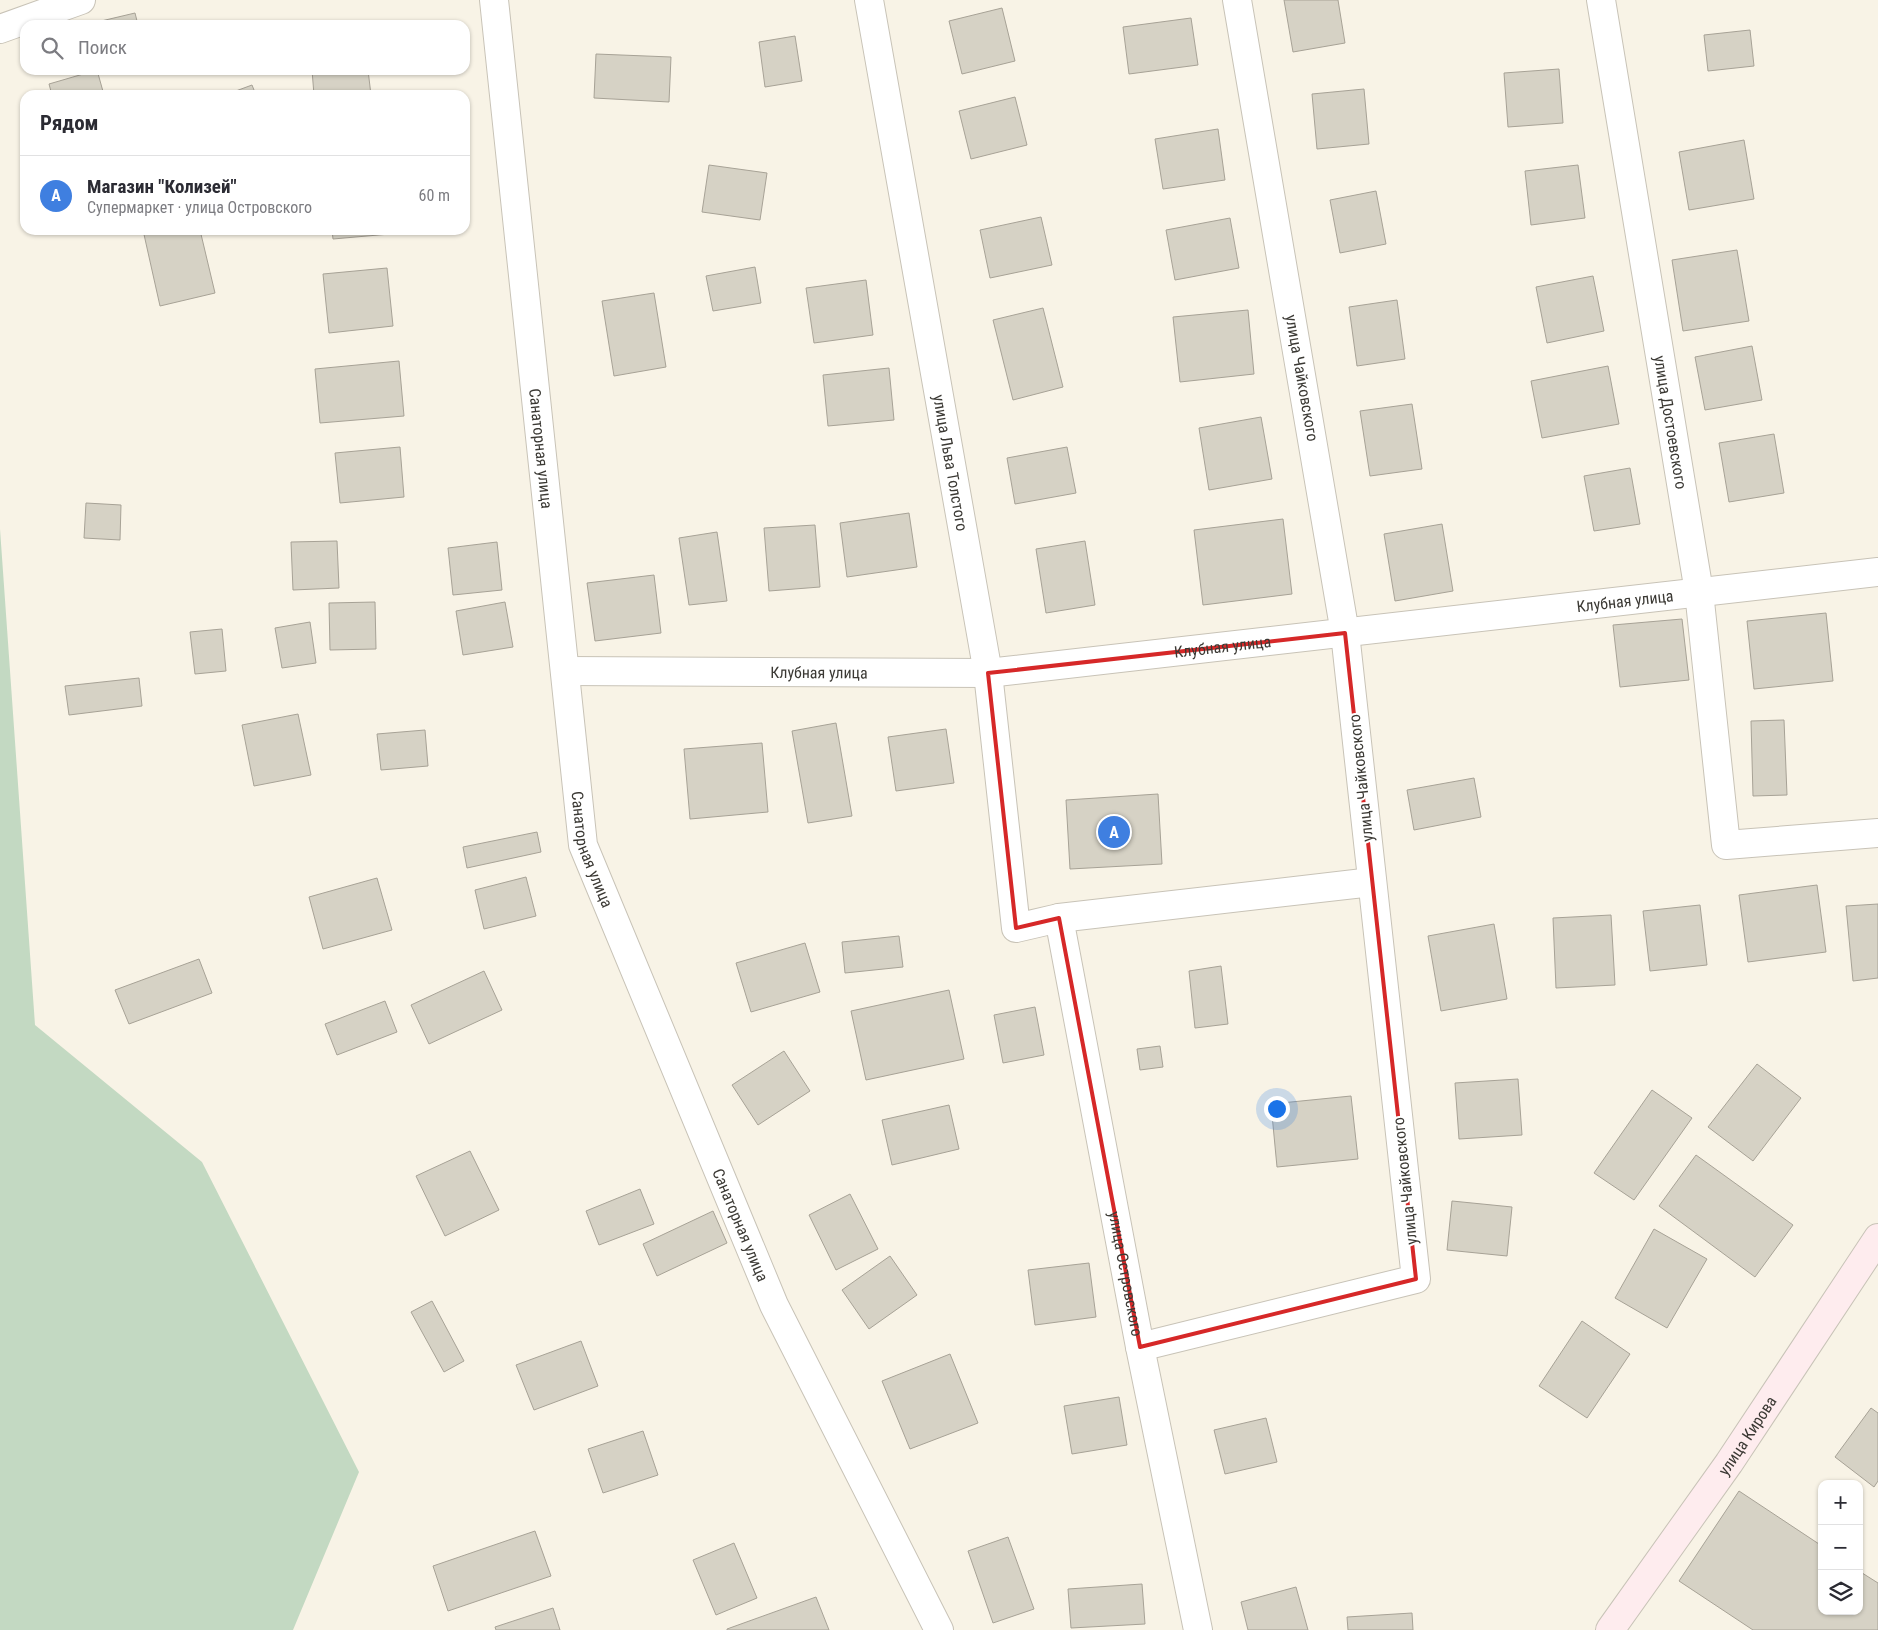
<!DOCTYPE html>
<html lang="ru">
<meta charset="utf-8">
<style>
:root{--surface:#fff;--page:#f2f2f3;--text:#2b2b33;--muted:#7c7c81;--line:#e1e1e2;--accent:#1c863d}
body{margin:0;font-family:"Roboto Condensed",sans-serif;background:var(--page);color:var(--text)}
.controls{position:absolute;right:15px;bottom:15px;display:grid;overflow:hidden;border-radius:10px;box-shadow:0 1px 4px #0004}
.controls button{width:45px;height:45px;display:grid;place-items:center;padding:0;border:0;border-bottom:1px solid var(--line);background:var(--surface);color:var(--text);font:25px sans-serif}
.you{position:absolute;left:1276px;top:1108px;width:18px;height:18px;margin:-12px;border:4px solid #fff;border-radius:50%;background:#1a73e8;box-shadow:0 0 0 8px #1a73e833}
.badge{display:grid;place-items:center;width:32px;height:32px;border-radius:50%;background:var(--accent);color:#fff;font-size:16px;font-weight:700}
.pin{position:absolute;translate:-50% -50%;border:2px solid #fff;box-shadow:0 1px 5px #0006}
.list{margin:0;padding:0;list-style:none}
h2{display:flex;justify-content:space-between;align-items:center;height:65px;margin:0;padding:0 20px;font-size:21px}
h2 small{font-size:16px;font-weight:400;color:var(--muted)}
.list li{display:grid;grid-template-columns:32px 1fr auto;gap:15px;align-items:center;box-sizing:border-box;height:80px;padding:0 20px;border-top:1px solid var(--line)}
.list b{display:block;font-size:19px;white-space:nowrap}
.list p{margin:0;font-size:16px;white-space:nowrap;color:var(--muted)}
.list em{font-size:16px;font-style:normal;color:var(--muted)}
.icon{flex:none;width:28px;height:28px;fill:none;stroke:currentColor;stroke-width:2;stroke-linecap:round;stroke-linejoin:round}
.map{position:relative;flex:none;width:1878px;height:1630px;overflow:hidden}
.search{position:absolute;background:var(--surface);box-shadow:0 1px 4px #0004;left:20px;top:20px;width:450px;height:55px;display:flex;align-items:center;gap:12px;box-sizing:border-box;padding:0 18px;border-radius:15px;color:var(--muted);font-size:19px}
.panel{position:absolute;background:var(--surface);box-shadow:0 1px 4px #0004;left:20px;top:90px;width:450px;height:145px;border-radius:15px}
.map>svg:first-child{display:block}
.green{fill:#c3d9c2}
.building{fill:#d6d2c5;stroke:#a7a296}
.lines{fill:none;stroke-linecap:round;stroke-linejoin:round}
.street-casing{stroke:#c8c3b7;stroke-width:30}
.secondary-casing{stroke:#c8c3b7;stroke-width:30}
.street{stroke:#fff;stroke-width:28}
.secondary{stroke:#feecee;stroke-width:28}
.marked{fill:none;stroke:#d62828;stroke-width:4;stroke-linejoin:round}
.labels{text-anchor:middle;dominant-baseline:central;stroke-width:4;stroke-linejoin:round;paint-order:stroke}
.street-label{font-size:16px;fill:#3b3934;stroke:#fff}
</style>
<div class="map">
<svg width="1878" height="1630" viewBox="0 0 1878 1630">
<rect width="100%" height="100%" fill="#f8f3e6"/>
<polygon class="green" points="0,529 35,1025 202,1162 359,1472 293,1630 0,1630"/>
<g class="building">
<polygon points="1284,0 1338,0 1345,43 1293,52"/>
<polygon points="1002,8 1015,61 962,74 949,21"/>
<polygon points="135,13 138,25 98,25 97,22"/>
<polygon points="1191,18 1198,65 1129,74 1123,27"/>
<polygon points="1750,30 1754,66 1708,71 1704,35"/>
<polygon points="795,36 802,81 765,87 759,42"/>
<polygon points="596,54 671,57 669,102 594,98"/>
<polygon points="1559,69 1563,123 1508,127 1504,73"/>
<polygon points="97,70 104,95 52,95 49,84"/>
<polygon points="312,70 368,70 371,95 314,95"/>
<polygon points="252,85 256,95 225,95"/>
<polygon points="1364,89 1369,144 1317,149 1312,94"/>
<polygon points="1015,97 1027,145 971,159 959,111"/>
<polygon points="1218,129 1225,180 1163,189 1155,139"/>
<polygon points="1744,140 1754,199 1689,210 1679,152"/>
<polygon points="709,165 767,173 760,220 702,212"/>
<polygon points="1578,165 1585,218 1531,225 1525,171"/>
<polygon points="1376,191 1386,244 1340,253 1330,200"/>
<polygon points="1041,217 1052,265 990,278 980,230"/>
<polygon points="1230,218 1239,268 1175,280 1166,230"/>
<polygon points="143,230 200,230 215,293 160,306"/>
<polygon points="332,230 400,230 401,233 333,239"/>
<polygon points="1737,250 1749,321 1683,331 1672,260"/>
<polygon points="755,267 761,303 713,311 706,276"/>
<polygon points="387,268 393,326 329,333 323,274"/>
<polygon points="1593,276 1604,331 1547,343 1536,287"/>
<polygon points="866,280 873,335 814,343 806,288"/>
<polygon points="654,293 666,367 614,376 602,301"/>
<polygon points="1397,300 1405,359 1357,366 1349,307"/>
<polygon points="1043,308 1063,387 1013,400 993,320"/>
<polygon points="1248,310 1254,374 1180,382 1173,317"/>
<polygon points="1752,346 1762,400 1705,410 1695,357"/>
<polygon points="399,361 404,416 320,423 315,369"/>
<polygon points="1608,366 1619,424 1542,438 1531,381"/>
<polygon points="889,368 894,420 828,426 823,375"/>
<polygon points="1412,404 1422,469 1370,476 1360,411"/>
<polygon points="1261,417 1272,479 1209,490 1199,428"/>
<polygon points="1774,434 1784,493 1729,502 1719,443"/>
<polygon points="400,447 404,497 340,503 335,453"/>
<polygon points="1067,447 1076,493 1015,504 1007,458"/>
<polygon points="1630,468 1640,524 1594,531 1584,476"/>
<polygon points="86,503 121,505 120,540 84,538"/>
<polygon points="909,513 917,567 847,577 840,523"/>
<polygon points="1283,519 1292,594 1203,605 1194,530"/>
<polygon points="1442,524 1453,591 1395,601 1384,534"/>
<polygon points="815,525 820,587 769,591 764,528"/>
<polygon points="717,532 727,601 689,605 679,538"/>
<polygon points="337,541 339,588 293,590 291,542"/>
<polygon points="1085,541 1095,605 1046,613 1036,549"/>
<polygon points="497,542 502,590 453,595 448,548"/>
<polygon points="654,575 661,633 595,641 587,583"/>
<polygon points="375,602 376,649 330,650 329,603"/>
<polygon points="505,602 513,647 463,655 456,611"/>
<polygon points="1826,613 1833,681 1754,689 1747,621"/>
<polygon points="1682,619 1689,680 1620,687 1613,625"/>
<polygon points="310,622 316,663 282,668 275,628"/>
<polygon points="222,629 226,671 195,674 190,632"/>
<polygon points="139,678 142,706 69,715 65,686"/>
<polygon points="298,714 311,775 254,786 242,725"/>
<polygon points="1784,720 1787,795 1753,796 1751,721"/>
<polygon points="836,723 852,816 808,823 792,731"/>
<polygon points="946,729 954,783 896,791 888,737"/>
<polygon points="425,730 428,766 381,770 377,734"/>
<polygon points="762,743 768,812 690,819 684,749"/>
<polygon points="1474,778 1481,817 1414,830 1407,790"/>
<polygon points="1158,794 1162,864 1070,869 1066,800"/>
<polygon points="537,832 541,852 467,868 463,847"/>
<polygon points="526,877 536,916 484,929 475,890"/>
<polygon points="377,878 392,930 323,949 309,897"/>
<polygon points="1817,885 1826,952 1748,962 1739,895"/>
<polygon points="1878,904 1878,978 1853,981 1846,906"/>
<polygon points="1700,905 1707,965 1650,971 1643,911"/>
<polygon points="1611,915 1615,985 1556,988 1553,918"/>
<polygon points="1494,924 1507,999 1441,1011 1428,936"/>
<polygon points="899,936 903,967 845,973 842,942"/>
<polygon points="805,943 820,992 751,1012 736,963"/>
<polygon points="199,959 212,993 129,1024 115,990"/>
<polygon points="1221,966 1228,1024 1195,1028 1189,971"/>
<polygon points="484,971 502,1010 429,1044 411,1005"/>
<polygon points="949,990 964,1059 866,1080 851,1011"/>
<polygon points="385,1001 397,1032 337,1055 325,1024"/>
<polygon points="1035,1007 1044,1055 1003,1063 994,1015"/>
<polygon points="1160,1046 1163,1067 1140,1070 1137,1049"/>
<polygon points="784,1051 810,1091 758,1125 732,1085"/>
<polygon points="1757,1064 1801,1098 1753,1161 1708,1127"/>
<polygon points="1518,1079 1522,1135 1459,1139 1455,1083"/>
<polygon points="1652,1090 1692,1118 1634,1200 1594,1173"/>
<polygon points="1351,1096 1358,1159 1277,1167 1271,1104"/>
<polygon points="949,1105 959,1149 892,1165 882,1120"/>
<polygon points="470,1151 499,1210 445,1236 416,1176"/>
<polygon points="1696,1155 1793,1225 1755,1277 1659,1206"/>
<polygon points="640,1189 654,1224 599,1245 586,1211"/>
<polygon points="850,1194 878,1249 836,1270 809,1215"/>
<polygon points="1452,1201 1512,1207 1507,1256 1447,1250"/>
<polygon points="713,1211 727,1243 657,1276 643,1244"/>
<polygon points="1654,1229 1707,1259 1667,1328 1615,1298"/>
<polygon points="890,1256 917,1295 869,1329 842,1290"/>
<polygon points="1089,1263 1096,1317 1035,1325 1028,1270"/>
<polygon points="432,1301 464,1361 444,1372 411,1312"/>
<polygon points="1582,1321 1630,1354 1587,1418 1539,1386"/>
<polygon points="581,1341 598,1386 534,1410 516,1365"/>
<polygon points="950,1354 978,1423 910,1449 882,1381"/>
<polygon points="1119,1397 1127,1445 1072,1454 1064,1406"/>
<polygon points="1871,1408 1878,1413 1878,1481 1874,1487 1835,1457"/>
<polygon points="1266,1418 1277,1462 1225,1474 1214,1430"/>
<polygon points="643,1431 658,1475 603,1493 588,1449"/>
<polygon points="1739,1491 1822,1546 1822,1611 1859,1611 1859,1571 1878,1583 1878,1630 1753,1630 1679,1581"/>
<polygon points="535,1531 551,1576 448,1611 433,1566"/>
<polygon points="1008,1537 1034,1609 993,1623 968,1551"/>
<polygon points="734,1543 757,1598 716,1615 693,1560"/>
<polygon points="1142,1584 1145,1624 1071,1628 1068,1589"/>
<polygon points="1296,1587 1308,1630 1248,1630 1241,1602"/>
<polygon points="816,1597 829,1630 727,1630 727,1629"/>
<polygon points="553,1608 560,1630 496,1630 495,1627"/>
<polygon points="1412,1613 1413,1630 1348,1630 1347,1617"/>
</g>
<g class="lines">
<g class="street-casing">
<g id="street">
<path id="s1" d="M494 0 583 845 774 1305 939 1630"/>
<path id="s2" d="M869 0 988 673 1016 928 1059 918 1372 882"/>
<path id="s3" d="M1601 0 1699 592 1726 845 1878 833"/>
<polyline points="0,29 81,0"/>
<path id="s4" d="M565 671 988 673 1878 572"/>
<path id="s5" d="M1059 918 1140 1347 1198 1630"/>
<polyline points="1140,1347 1416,1279 1345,633 1237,0"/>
</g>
</g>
<g class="secondary-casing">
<g id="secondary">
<path id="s6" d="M1610 1630 1729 1463 1878 1238"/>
</g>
</g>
<use href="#street" class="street"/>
<use href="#secondary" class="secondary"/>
</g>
<path class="marked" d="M1345 633 1416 1279 1140 1347 1059 918 1016 928 988 673Z"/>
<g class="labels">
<g class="street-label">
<text transform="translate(1302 378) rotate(80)">улица Чайковского</text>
<text stroke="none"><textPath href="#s3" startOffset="428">улица Достоевского</textPath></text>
<text stroke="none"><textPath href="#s1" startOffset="451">Санаторная улица</textPath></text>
<text stroke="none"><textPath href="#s2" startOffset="470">улица Льва Толстого</textPath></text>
<text stroke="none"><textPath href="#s4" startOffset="1064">Клубная улица</textPath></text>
<text stroke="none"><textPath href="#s4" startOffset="659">Клубная улица</textPath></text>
<text stroke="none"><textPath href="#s4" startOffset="254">Клубная улица</textPath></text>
<text transform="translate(1361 778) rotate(-96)">улица Чайковского</text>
<text stroke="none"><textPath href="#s1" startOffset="856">Санаторная улица</textPath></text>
<text transform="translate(1405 1181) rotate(-96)">улица Чайковского</text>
<text stroke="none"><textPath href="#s1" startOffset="1261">Санаторная улица</textPath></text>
<text stroke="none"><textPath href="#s5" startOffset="362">улица Островского</textPath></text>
<text stroke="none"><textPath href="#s6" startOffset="238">улица Кирова</textPath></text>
</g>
</g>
</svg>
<div class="controls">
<button>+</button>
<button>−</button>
<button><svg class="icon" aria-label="layers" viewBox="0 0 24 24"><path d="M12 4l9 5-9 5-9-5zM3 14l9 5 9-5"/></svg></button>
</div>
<div class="you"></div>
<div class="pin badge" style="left:1114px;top:832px;background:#3f7fe0">A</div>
<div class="search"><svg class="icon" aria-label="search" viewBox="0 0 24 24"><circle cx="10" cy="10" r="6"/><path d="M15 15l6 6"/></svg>Поиск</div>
<section class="panel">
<h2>Рядом<small></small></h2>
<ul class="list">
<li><span class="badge" style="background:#3f7fe0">A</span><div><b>Магазин &quot;Колизей&quot;</b><p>Супермаркет · улица Островского</p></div><em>60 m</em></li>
</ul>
</section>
</div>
